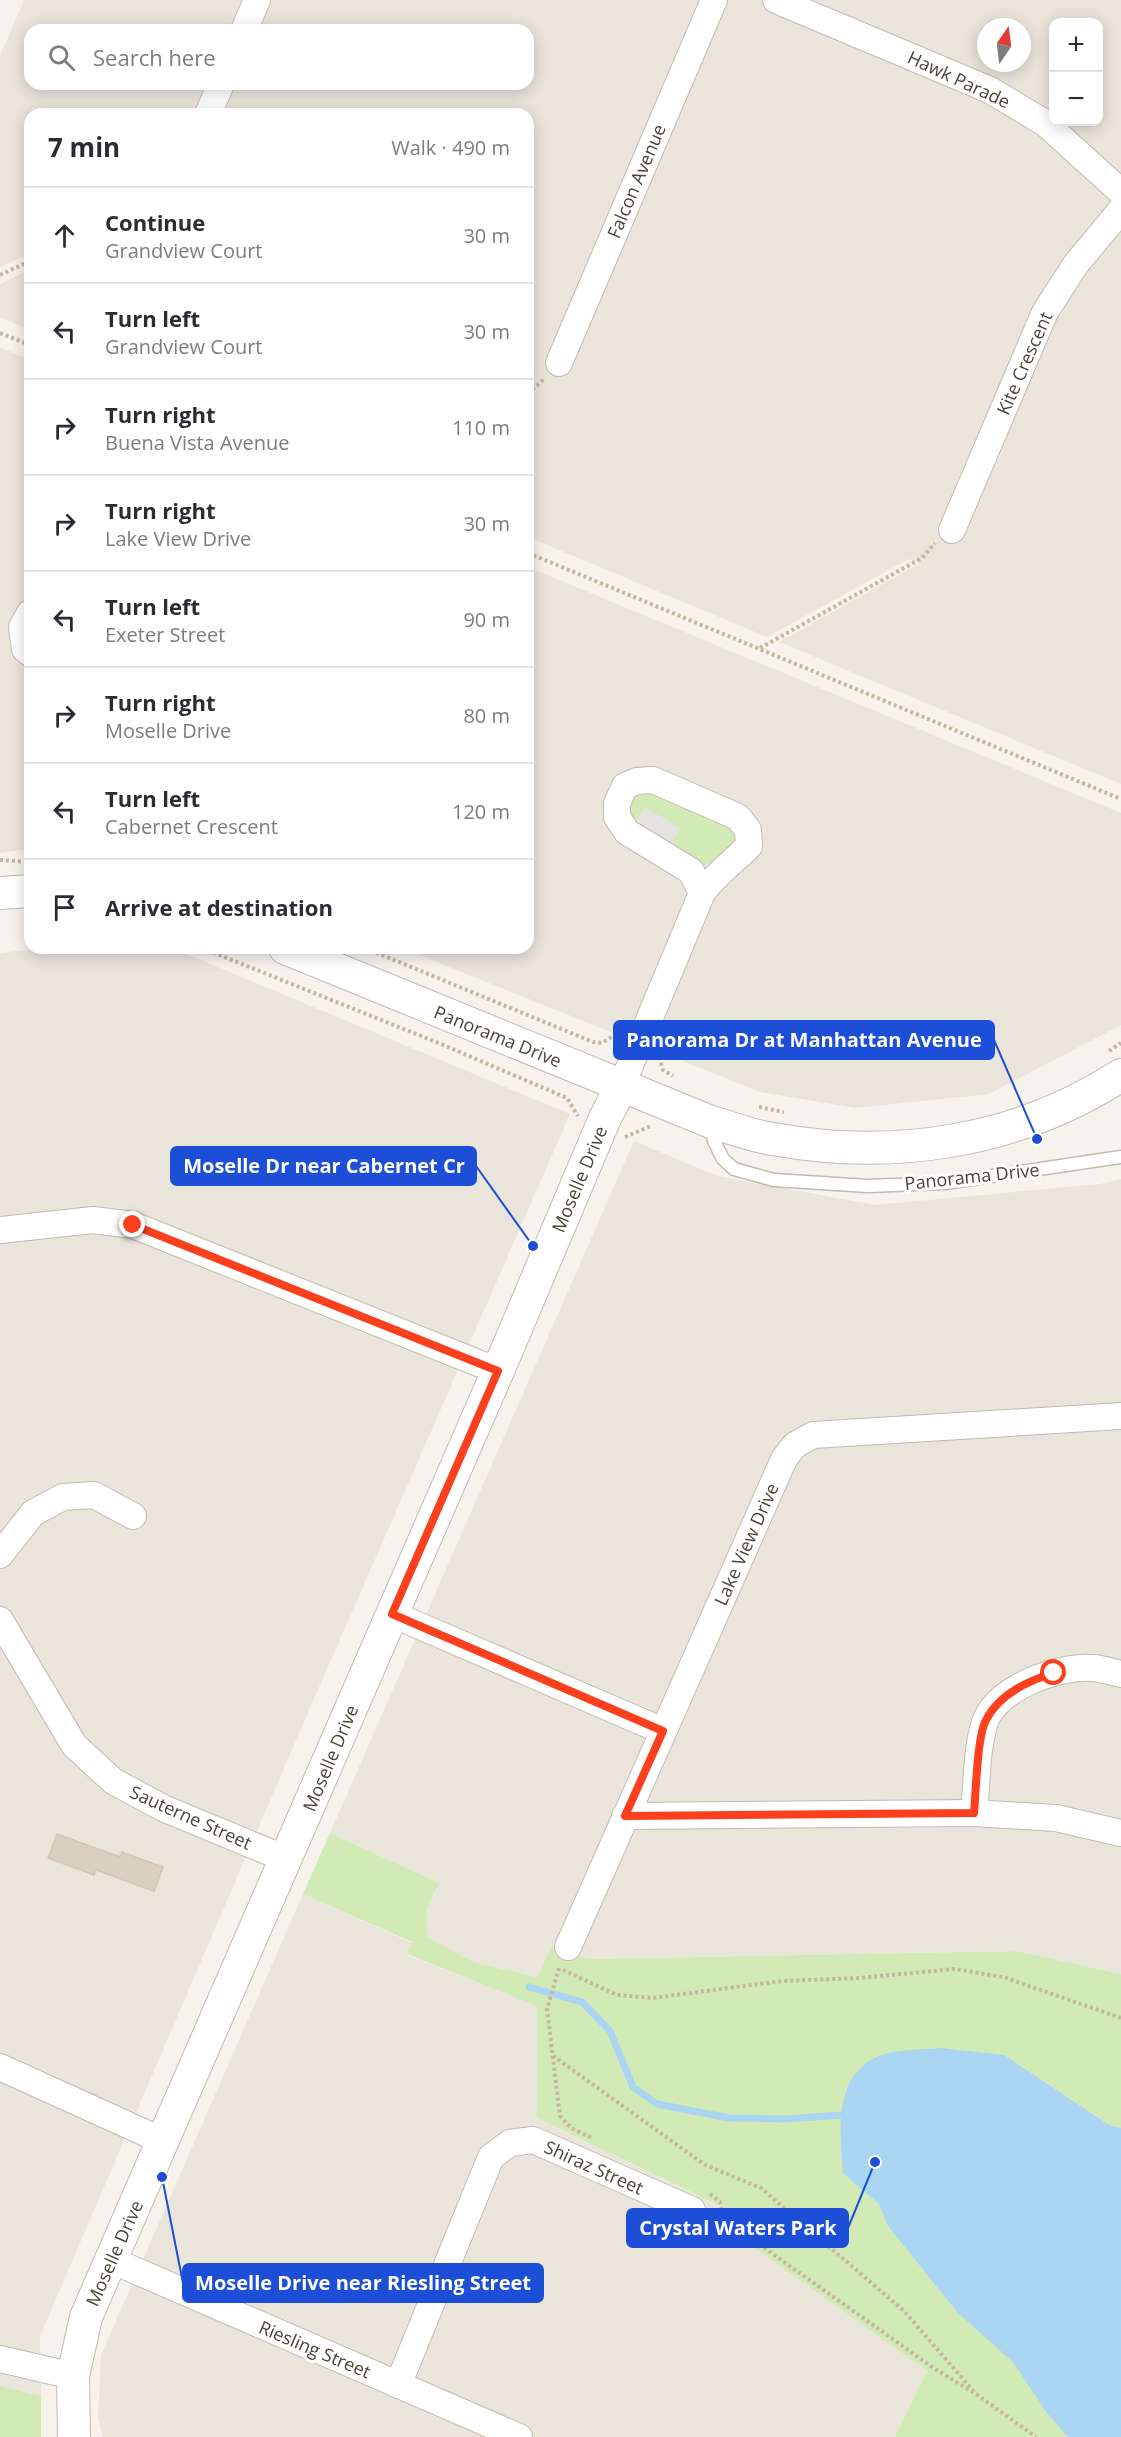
<!DOCTYPE html>
<meta charset="utf-8">
<style>
:root{--surface:#fff;--page:#f2f2f3;--text:#2b2b33;--muted:#7c7c81;--line:#e1e1e2}
body{margin:0;font-family:"Open Sans",sans-serif;background:var(--page);color:var(--text)}
.controls{position:absolute;right:18px;top:18px;display:grid;overflow:hidden;border-radius:12px;box-shadow:0 3px 15px #0003}
.controls button{width:54px;height:54px;display:grid;place-items:center;padding:0;border:0;border-bottom:2px solid var(--line);background:var(--surface);color:var(--text);font:30px sans-serif}
.compass{position:absolute;left:977px;top:18px;width:54px;height:54px;border-radius:50%;background:var(--surface);box-shadow:0 3px 15px #0003;rotate:14deg}
.stop{position:absolute;width:18px;height:18px;margin:-14px;border:4px solid #fc3f1d;border-radius:50%;background:#fff}
.stop.end{background:#fc3f1d;border-color:#fff;box-shadow:0 2px 6px #0008}
.list{margin:0;padding:0;list-style:none}
h2{display:flex;justify-content:space-between;align-items:center;height:78px;margin:0;padding:0 24px;font-size:26px}
h2 small{font-size:20px;font-weight:400;color:var(--muted)}
.list li{display:grid;grid-template-columns:39px 1fr auto;gap:18px;align-items:center;box-sizing:border-box;height:96px;padding:0 24px;border-top:2px solid var(--line)}
.list b{display:block;font-size:22px;white-space:nowrap}
.list p{margin:0;font-size:20px;white-space:nowrap;color:var(--muted)}
.list em{font-size:20px;font-style:normal;color:var(--muted)}
.icon{flex:none;width:33px;height:33px;fill:none;stroke:currentColor;stroke-width:2;stroke-linecap:round;stroke-linejoin:round}
.map{position:relative;flex:none;width:1121px;height:2437px;overflow:hidden}
.search{position:absolute;background:var(--surface);box-shadow:0 3px 15px #0003;left:24px;top:24px;width:510px;height:66px;display:flex;align-items:center;gap:15px;box-sizing:border-box;padding:0 21px;border-radius:18px;color:var(--muted);font-size:22px}
.panel{position:absolute;background:var(--surface);box-shadow:0 3px 15px #0003;left:24px;top:108px;width:510px;height:846px;border-radius:18px}
.map>svg:first-child{display:block}
.residential{fill:#eae5da;fill-rule:evenodd}
.green{fill:#d2eab5}
.parking{fill:#e5e3e0}
.water{fill:#a9d4f2}
.lines{fill:none;stroke-linecap:round;stroke-linejoin:round}
.stream{stroke:#a9d4f2;stroke-width:7}
.building{fill:#d8cfc1;stroke:#d3c7b4;stroke-width:1.5}
.service-casing{stroke:#c2bbae;stroke-width:15}
.minor-casing{stroke:#c2bbae;stroke-width:28}
.tertiary-casing{stroke:#c2bbae;stroke-width:34}
.path{stroke:#c4b79f;stroke-width:4;stroke-dasharray:3 3;stroke-linecap:butt}
.service{stroke:#fff;stroke-width:12}
.minor{stroke:#fff;stroke-width:26}
.tertiary{stroke:#fff;stroke-width:32}
.route{stroke:#fc3f1d;stroke-width:8}
.labels{text-anchor:middle;dominant-baseline:central;stroke-width:6;stroke-linejoin:round;paint-order:stroke}
.street-label{font-size:18px;fill:#4b4439;stroke:#fff}
.leader{fill:none;stroke:#1d4ed8;stroke-width:2}
.callout-dot{fill:#1d4ed8;stroke:#fff;stroke-width:2}
.callout{fill:#1d4ed8;stroke:#1d4ed8;stroke-width:2}
.callout-label{font-size:20px;text-anchor:middle;font-weight:bold;fill:#fff}
</style>
<div class="map">
<svg width="1121" height="2437" viewBox="0 0 1121 2437">
<rect width="100%" height="100%" fill="#f6f3ec"/>
<g class="residential">
<path d="M24 0H1121V784L779 642 920 563 909 559 767 637 528 537V395L537 390 528 385V114H30V254L0 267V56ZM1054 22H1098V122H1054ZM986 27H1022V63H986ZM30 30H528V84H30Z"/>
<polygon points="30,269 30,330 0,317 0,284"/>
<polygon points="0,347 30,360 30,849 0,853"/>
<polygon points="528,567 1121,813 1121,1025 989,1094 855,1108 760,1092 402,948 528,948"/>
<polygon points="42,948 148,948 184,953 570,1114 306,1717 40,2336 41,2396 0,2386 0,953"/>
<polygon points="634,1141 717,1176 875,1205 1100,1184 1121,1179 1121,1974 1018,1951 589,1959 552,1946 537,1977 473,1962 426,1937 426,1911 439,1883 330,1833"/>
<polygon points="303,1894 412,1943 407,1955 538,2006 537,2118 721,2207 714,2219 927,2371 895,2437 103,2437 98,2418 101,2355"/>
</g>
<g class="green">
<polygon points="639,791 657,792 734,829 735,845 718,860 701,866 669,847 680,828 633,827 630,804"/>
<polygon points="330,1833 439,1883 426,1911 427,1937 473,1962 537,1977 552,1946 589,1959 1018,1951 1121,1974 1121,2437 895,2437 927,2371 714,2219 720,2206 537,2118 537,2006 407,1954 412,1942 303,1894"/>
<polygon points="0,2386 41,2396 41,2437 0,2437"/>
</g>
<polygon class="parking" points="645,807 680,828 669,847 633,827"/>
<path class="water" d="M940 2048 1004 2055 1109 2125 1121 2128V2437H1068L1047 2413 1013 2362 958 2313 888 2226 879 2204 843 2173C840 2132 833 2075 879 2056 896 2049 921 2050 940 2048Z"/>
<g class="lines">
<polyline class="stream" points="529,1987 582,2002 610,2031 633,2087 657,2104 729,2118 786,2119 842,2115"/>
</g>
<polygon class="building" points="57,1834 120,1857 122,1852 163,1867 154,1891 96,1870 94,1875 48,1858"/>
<g class="lines">
<g class="service-casing">
<polyline id="service" points="711,1123 714,1141 723,1159 734,1169 774,1180 868,1186 945,1183 1121,1157"/>
</g>
<g class="minor-casing">
<g id="minor">
<polyline points="776,0 990,90 1045,123 1121,192"/>
<polyline points="244,30 257,0"/>
<polyline points="208,114 221,84"/>
<polyline points="559,363 714,0"/>
<polyline points="952,530 1045,312 1076,264 1121,210"/>
<polyline points="30,613 22,627 25,649 30,653"/>
<path d="M621 1087 702 893C715 875 733 862 749 846L748 830 738 817 653 780 637 781 625 786 617 803V817L627 832 691 871 702 893"/>
<polyline points="0,1230 93,1220 133,1225 498,1371"/>
<polyline points="0,1555 33,1513 63,1497 94,1495 133,1516"/>
<polyline points="392,1614 663,1731"/>
<polyline points="0,1620 74,1745 113,1781 163,1808 286,1859"/>
<path d="M974 1813C977 1784 976 1750 985 1722 997 1687 1060 1665 1094 1668 1103 1669 1112 1672 1121 1674"/>
<polyline points="625,1816 974,1813 1056,1818 1121,1833"/>
<polyline points="568,1947 784,1459 795,1445 813,1435 1121,1416"/>
<polyline points="0,2067 163,2141"/>
<polyline points="111,2260 519,2437"/>
<polyline points="0,2359 73,2376"/>
<polyline points="398,2385 491,2157 510,2143 533,2140 692,2210"/>
</g>
</g>
<g class="tertiary-casing">
<g id="tertiary">
<polyline points="0,893 30,891"/>
<path d="M285 948 711 1122C732 1128 752 1136 773 1139 894 1161 1018 1142 1121 1075"/>
<polyline points="74,2437 73,2376 86,2317 498,1371 605,1118 621,1087"/>
</g>
</g>
<g class="path">
<polyline points="0,275 30,261"/>
<polyline points="0,333 30,345"/>
<polyline points="528,394 544,379"/>
<polyline points="528,553 1121,799"/>
<polyline points="760,648 922,558 935,543"/>
<polyline points="0,860 30,862"/>
<polyline points="202,948 441,1044 567,1098 578,1116"/>
<polyline points="365,948 593,1042 602,1043 617,1033"/>
<polyline points="1109,1051 1121,1043"/>
<polyline points="659,1057 663,1070 673,1076"/>
<polyline points="759,1107 784,1112"/>
<polyline points="625,1137 651,1126"/>
<polyline points="559,1968 547,2009 560,2116 571,2128 592,2138"/>
<polyline points="563,1970 617,1995 652,1998 782,1981 860,1978 954,1969 1003,1977 1121,2018"/>
<polyline points="553,2056 705,2165 761,2188 904,2311 976,2394"/>
<polyline points="710,2194 720,2202 723,2218"/>
<polyline points="715,2213 935,2369 976,2394 1036,2437"/>
</g>
<use href="#service" class="service"/>
<use href="#minor" class="minor"/>
<use href="#tertiary" class="tertiary"/>
</g>
<g class="lines">
<path class="route" d="M133 1225 498 1371 392 1614 663 1731 625 1816 974 1813C976 1792 977 1737 986 1720 999 1694 1027 1681 1054 1673"/>
</g>
<g class="labels">
<g class="street-label">
<text transform="translate(959 79) rotate(25)">Hawk Parade</text>
<text transform="translate(636 181) rotate(-67)">Falcon Avenue</text>
<text transform="translate(1024 363) rotate(-66)">Kite Crescent</text>
<text transform="translate(498 1036) rotate(22)">Panorama Drive</text>
<text transform="translate(972 1176) rotate(-6)">Panorama Drive</text>
<text transform="translate(579 1179) rotate(-67)">Moselle Drive</text>
<text transform="translate(746 1544) rotate(-66)">Lake View Drive</text>
<text transform="translate(330 1758) rotate(-67)">Moselle Drive</text>
<text transform="translate(191 1817) rotate(24)">Sauterne Street</text>
<text transform="translate(594 2167) rotate(24)">Shiraz Street</text>
<text transform="translate(114 2253) rotate(-66)">Moselle Drive</text>
<text transform="translate(315 2349) rotate(23)">Riesling Street</text>
</g>
</g>
<path class="leader" d="M1037 1139L994 1040M533 1246L476 1166M875 2162L848 2228M162 2177L183 2283"/>
<g class="callout-dot">
<circle cx="1037" cy="1139" r="6"/>
<circle cx="533" cy="1246" r="6"/>
<circle cx="875" cy="2162" r="6"/>
<circle cx="162" cy="2177" r="6"/>
</g>
<g class="callout">
<rect x="614" y="1021" width="380" height="38" rx="6"/>
<rect x="171" y="1147" width="305" height="38" rx="6"/>
<rect x="627" y="2209" width="221" height="38" rx="6"/>
<rect x="183" y="2264" width="360" height="38" rx="6"/>
</g>
<g class="callout-label">
<text x="804" y="1047">Panorama Dr at Manhattan Avenue</text>
<text x="324" y="1173">Moselle Dr near Cabernet Cr</text>
<text x="738" y="2235">Crystal Waters Park</text>
<text x="363" y="2290">Moselle Drive near Riesling Street</text>
</g>
</svg>
<div class="controls">
<button>+</button>
<button>−</button>
</div>
<svg class="compass" viewBox="-18 -18 36 36"><path d="M0-13l5 13h-10z" fill="#e53935"/><path d="M0 13l5-13h-10z" fill="#7c7c81"/></svg>
<div class="stop" style="left:1054px;top:1673px"></div>
<div class="stop end" style="left:133px;top:1225px"></div>
<div class="search"><svg class="icon" aria-label="search" viewBox="0 0 24 24"><circle cx="10" cy="10" r="6"/><path d="M15 15l6 6"/></svg>Search here</div>
<section class="panel">
<h2>7 min<small>Walk · 490 m</small></h2>
<ul class="list">
<li><svg class="icon" aria-label="ahead" viewBox="0 0 24 24"><path d="M12 20V5M6 11l6-6 6 6"/></svg><div><b>Continue</b><p>Grandview Court</p></div><em>30 m</em></li>
<li><svg class="icon" aria-label="left" viewBox="0 0 24 24"><path d="M17 20v-9H6M10 6l-5 5 5 5"/></svg><div><b>Turn left</b><p>Grandview Court</p></div><em>30 m</em></li>
<li><svg class="icon" aria-label="right" viewBox="0 0 24 24"><path d="M7 20v-9h11M14 6l5 5-5 5"/></svg><div><b>Turn right</b><p>Buena Vista Avenue</p></div><em>110 m</em></li>
<li><svg class="icon" aria-label="right" viewBox="0 0 24 24"><path d="M7 20v-9h11M14 6l5 5-5 5"/></svg><div><b>Turn right</b><p>Lake View Drive</p></div><em>30 m</em></li>
<li><svg class="icon" aria-label="left" viewBox="0 0 24 24"><path d="M17 20v-9H6M10 6l-5 5 5 5"/></svg><div><b>Turn left</b><p>Exeter Street</p></div><em>90 m</em></li>
<li><svg class="icon" aria-label="right" viewBox="0 0 24 24"><path d="M7 20v-9h11M14 6l5 5-5 5"/></svg><div><b>Turn right</b><p>Moselle Drive</p></div><em>80 m</em></li>
<li><svg class="icon" aria-label="left" viewBox="0 0 24 24"><path d="M17 20v-9H6M10 6l-5 5 5 5"/></svg><div><b>Turn left</b><p>Cabernet Crescent</p></div><em>120 m</em></li>
<li><svg class="icon" aria-label="arrive" viewBox="0 0 24 24"><path d="M6 21V4h12l-3 4 3 4H6"/></svg><div><b>Arrive at destination</b></div></li>
</ul>
</section>
</div>
